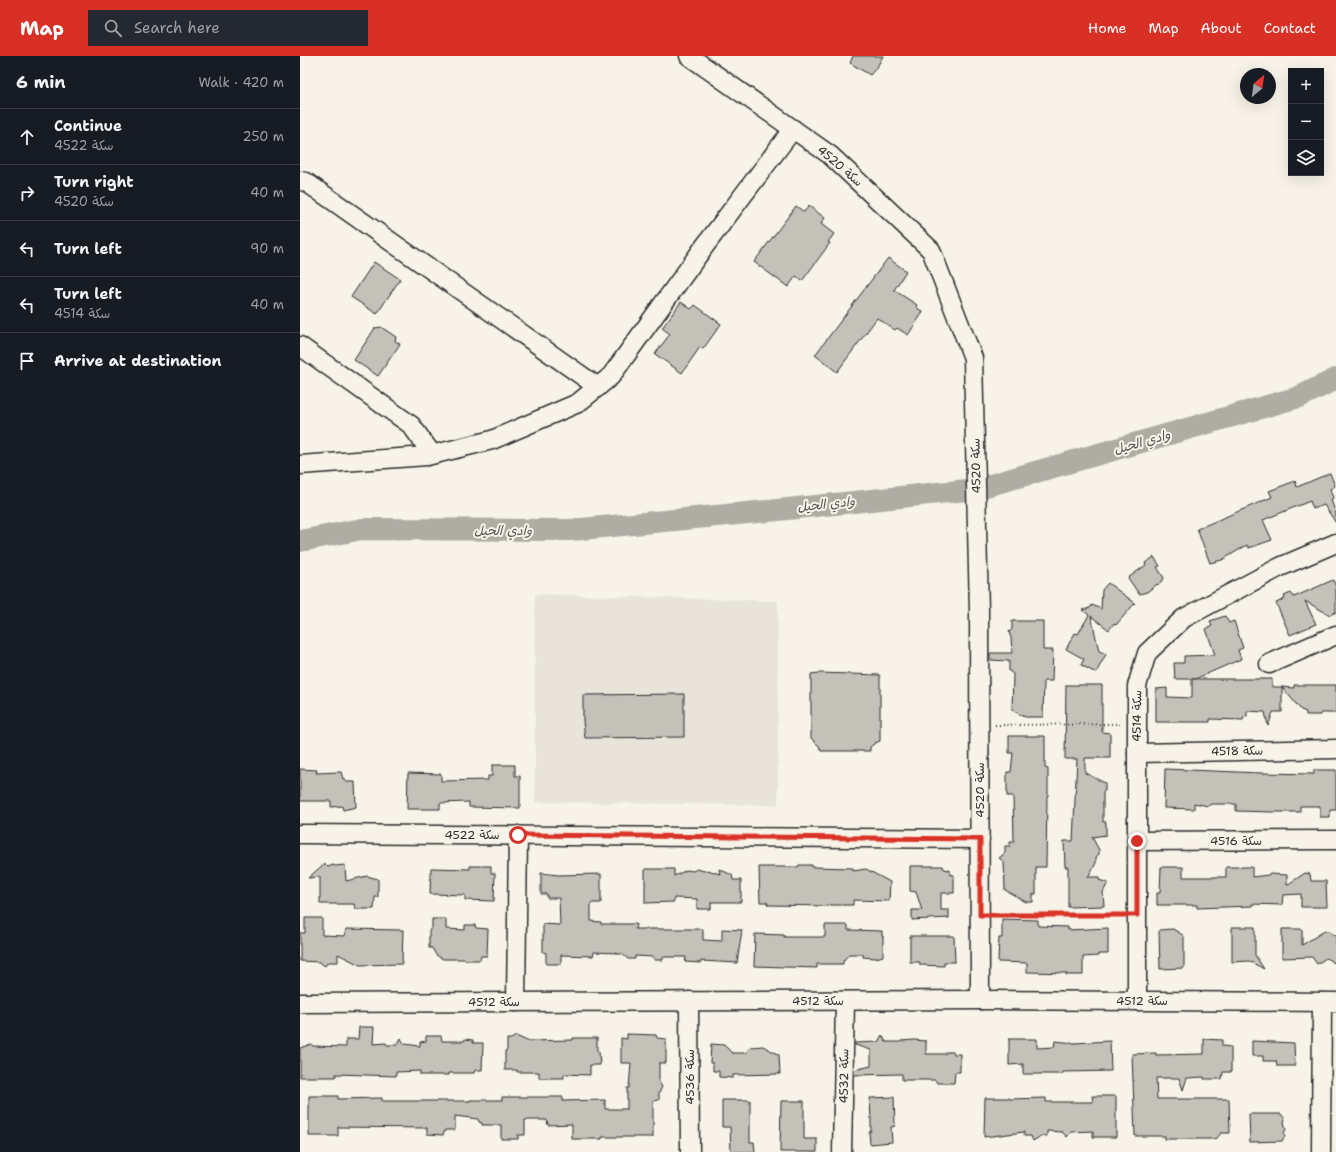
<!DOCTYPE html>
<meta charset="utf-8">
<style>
:root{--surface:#171b24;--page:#242831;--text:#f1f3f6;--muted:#9ea1a6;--line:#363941;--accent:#d93025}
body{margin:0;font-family:"Shantell Sans","Playpen Sans Arabic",sans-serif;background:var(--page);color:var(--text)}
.controls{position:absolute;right:12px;top:12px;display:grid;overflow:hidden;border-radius:0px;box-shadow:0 4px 16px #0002}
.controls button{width:36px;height:36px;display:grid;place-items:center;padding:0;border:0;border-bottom:1px solid var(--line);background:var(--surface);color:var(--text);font:20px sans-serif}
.compass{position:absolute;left:940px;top:12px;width:36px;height:36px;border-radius:50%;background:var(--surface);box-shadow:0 4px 16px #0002;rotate:29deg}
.stop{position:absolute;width:12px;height:12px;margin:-9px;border:3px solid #d93025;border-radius:50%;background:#fff}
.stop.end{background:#d93025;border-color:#fff;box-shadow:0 1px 4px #0008}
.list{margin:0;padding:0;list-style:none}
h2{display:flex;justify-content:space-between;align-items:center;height:52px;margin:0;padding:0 16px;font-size:17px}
h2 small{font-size:13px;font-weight:400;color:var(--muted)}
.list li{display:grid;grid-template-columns:26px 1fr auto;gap:12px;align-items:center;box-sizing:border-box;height:56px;padding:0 16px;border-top:1px solid var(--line)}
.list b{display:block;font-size:15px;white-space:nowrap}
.list p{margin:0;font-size:13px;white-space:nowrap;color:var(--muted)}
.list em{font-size:13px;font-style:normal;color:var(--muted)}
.icon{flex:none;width:22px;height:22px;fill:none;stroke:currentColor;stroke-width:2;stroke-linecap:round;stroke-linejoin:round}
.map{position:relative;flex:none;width:1036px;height:1096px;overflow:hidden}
header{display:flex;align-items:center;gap:24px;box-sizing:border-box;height:56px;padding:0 20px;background:var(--accent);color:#fff}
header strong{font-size:19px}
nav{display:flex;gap:22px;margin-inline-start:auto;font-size:14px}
.search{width:280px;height:36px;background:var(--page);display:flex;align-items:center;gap:10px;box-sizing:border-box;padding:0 14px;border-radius:0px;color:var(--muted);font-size:15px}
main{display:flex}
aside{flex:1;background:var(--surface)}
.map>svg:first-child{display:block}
.built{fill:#e8e4da}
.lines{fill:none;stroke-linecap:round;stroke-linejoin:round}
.river{stroke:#afaca4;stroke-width:22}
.building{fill:#c4c1b9;stroke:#2b2b2b}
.minor-casing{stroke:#2b2b2b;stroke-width:21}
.path{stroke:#2b2b2b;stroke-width:2;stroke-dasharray:1 3;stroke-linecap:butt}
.minor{stroke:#f7f3e8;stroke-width:18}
.route{stroke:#d93025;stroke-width:5}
.labels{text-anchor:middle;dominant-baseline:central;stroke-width:4;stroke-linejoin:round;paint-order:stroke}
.street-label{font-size:12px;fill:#2b2b2b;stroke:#f7f3e8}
.water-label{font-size:13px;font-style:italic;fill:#53524f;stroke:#f7f3e8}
</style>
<header>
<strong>Map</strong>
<div class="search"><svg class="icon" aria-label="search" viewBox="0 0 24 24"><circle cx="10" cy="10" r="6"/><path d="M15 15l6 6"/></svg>Search here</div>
<nav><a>Home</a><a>Map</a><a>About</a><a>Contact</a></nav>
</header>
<main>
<aside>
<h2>6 min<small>Walk · 420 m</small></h2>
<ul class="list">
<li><svg class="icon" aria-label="ahead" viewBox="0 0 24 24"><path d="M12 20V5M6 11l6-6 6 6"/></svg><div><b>Continue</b><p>سكة 4522</p></div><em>250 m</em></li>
<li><svg class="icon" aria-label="right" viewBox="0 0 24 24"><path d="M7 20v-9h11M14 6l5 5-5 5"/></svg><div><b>Turn right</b><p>سكة 4520</p></div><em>40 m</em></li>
<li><svg class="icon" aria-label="left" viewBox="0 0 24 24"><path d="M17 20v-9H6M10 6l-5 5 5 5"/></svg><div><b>Turn left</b></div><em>90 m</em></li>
<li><svg class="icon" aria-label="left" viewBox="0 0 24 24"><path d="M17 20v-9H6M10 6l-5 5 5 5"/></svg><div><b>Turn left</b><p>سكة 4514</p></div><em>40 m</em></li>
<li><svg class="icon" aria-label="arrive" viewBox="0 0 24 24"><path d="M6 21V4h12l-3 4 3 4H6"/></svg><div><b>Arrive at destination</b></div></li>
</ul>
</aside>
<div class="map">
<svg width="1036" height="1096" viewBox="0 0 1036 1096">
<rect width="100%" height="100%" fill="#f7f3e8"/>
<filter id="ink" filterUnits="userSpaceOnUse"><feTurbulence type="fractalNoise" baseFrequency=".025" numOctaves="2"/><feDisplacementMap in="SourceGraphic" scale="8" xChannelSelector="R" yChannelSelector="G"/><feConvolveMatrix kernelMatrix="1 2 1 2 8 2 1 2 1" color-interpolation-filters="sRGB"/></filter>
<g filter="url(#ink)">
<polygon class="built" points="235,538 478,545 478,749 235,746"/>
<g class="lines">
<polyline class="river" points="0,485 62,473 271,474 478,454 676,433 999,341 1036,323"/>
</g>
<g class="building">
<polygon points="553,0 583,0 577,11 570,19 550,7"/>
<polygon points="496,150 504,156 509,150 525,162 521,168 534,178 528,186 530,187 502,225 496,220 488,231 454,206"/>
<polygon points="588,202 606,215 594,234 617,249 616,251 623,256 608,279 597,272 595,274 577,262 537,316 515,299"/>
<polygon points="74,206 100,223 77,258 51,241"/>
<polygon points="381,246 391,253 395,249 421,268 403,293 400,291 382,317 355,298 370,278 362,272"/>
<polygon points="81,271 96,281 95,285 100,288 78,320 54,304 75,272"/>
<polygon points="1030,417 1035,430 1030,433 1033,442 1031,444 1036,458 1036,467 1024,449 1013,453 1010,445 963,464 972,484 949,492 947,489 922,504 910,507 897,473 972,441 969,435 995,425 997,431"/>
<polygon points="854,501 860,510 857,511 864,522 859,528 856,529 847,536 839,538 828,522 846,509 845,507"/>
<polygon points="1033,524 1036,531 1036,556 1030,559 1005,545 1016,568 990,579 976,547 985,543 984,540 991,537 994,541"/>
<polygon points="808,527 835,547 816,569 814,567 809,574 791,560 799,595 806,598 796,617 781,609 784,603 766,593 775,577 778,578 789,559 783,554 790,552 792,549 801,553 802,534"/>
<polygon points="925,560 929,567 934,565 943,592 938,594 941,603 895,623 875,623 874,607 884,607 884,600 915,599 906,573 912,570 910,565"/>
<polygon points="712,565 743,565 743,594 753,594 752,625 744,625 743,661 725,661 712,654 713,618 709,615 709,605 690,604 690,597 712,597 711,582 709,576 712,573"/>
<polygon points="519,617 580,619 580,685 575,687 570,691 570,695 521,695 519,690 511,682 511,618"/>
<polygon points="892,623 972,623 972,631 982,631 982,656 973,656 968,670 965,656 947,655 947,660 944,661 943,664 910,663 910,666 856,666 856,633 867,632 867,641 892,642"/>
<polygon points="766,629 802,629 802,676 810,677 810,702 785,702 785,717 805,727 805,735 803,735 803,766 806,766 806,779 792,781 799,794 799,798 796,801 796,807 788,821 799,821 799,824 808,827 803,836 804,850 768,851 768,811 765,811 764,785 773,785 777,703 765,703"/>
<polygon points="994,629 1036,629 1036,657 1021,657 1021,659 1006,659 1006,656 1001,654 982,631 994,632"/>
<polygon points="384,638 384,681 285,682 283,665 283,639"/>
<polygon points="709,680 745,680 745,712 748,713 748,740 747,740 746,811 736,811 736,838 733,838 733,846 726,846 705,834 704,806 699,802 705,797 705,790 710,790 710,786 714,786 713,740 707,740 707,716 711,716 713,697 709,697"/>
<polygon points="192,709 215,709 215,720 220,720 220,752 169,751 169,746 140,747 140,753 107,753 108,717 141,718 141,725 188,724 188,720 192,720"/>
<polygon points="0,713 17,714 16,717 41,716 43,723 45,723 46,726 55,726 56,751 43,754 42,750 31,751 31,745 0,745"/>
<polygon points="865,713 961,717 1014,718 1014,714 1036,714 1036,754 1030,754 1030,761 1020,761 1020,750 1000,750 1000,756 973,756 936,755 936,748 911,748 908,750 894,747 894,753 864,752"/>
<polygon points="24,808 28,811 33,809 35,810 45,809 46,825 67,820 78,823 78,841 75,841 74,853 55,853 54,848 20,848 20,821 8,822"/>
<polygon points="499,809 512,809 512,811 553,812 553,815 566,813 590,826 589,845 553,844 553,849 529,849 528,850 468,849 467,846 460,846 459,811 498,811"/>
<polygon points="170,810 191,810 191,817 195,817 194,845 165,844 165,839 130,838 131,812 170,813"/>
<polygon points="610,810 643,810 644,813 650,814 650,819 654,819 654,837 641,837 641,854 649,854 649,862 612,864 612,854 622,854 616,836 610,835"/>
<polygon points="861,811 883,811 883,821 926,821 926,811 952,811 952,821 968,819 969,818 987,819 987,829 1005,817 1010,818 1011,825 1026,825 1027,851 1001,851 1001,838 983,839 982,849 952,848 952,850 897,852 897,849 857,849 857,837 860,837"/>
<polygon points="345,813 374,813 374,820 387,814 393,815 397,813 404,815 408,814 420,818 419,813 432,819 433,824 441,824 441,846 411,846 411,853 397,853 397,843 374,842 374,846 345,847"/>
<polygon points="241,817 258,819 301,818 301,847 291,847 291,865 301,866 301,868 336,868 335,873 403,873 403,884 422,885 422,873 442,874 437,907 401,905 401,907 385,906 386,901 363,901 363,904 354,904 354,901 335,900 335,903 328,903 322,898 317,898 317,897 294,896 293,900 261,899 261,908 246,908 246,897 243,896 243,868 260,869 259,842 247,842 247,838 241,838"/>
<polygon points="5,862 22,862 22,879 45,880 46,873 103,874 102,908 60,909 38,898 38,906 28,906 25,910 19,906 0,905 0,877 5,877"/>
<polygon points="132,863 146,863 146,873 165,874 165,869 175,869 176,872 188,873 187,900 181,900 180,904 165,904 165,903 143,903 136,899 132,892 129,892 129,874 132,872"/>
<polygon points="702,863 738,864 738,870 768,871 768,874 808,872 808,898 798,898 798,900 783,901 783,919 766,919 766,917 727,916 727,907 698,906 699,882 702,882"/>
<polygon points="525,869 548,869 548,874 582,875 582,880 583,880 583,900 576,902 563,901 563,898 549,898 543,905 543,908 517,908 517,912 454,910 455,878 484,879 484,881 525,881"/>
<polygon points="932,871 955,871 955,899 964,913 949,905 932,906"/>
<polygon points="873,873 884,880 884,912 860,913 859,874"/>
<polygon points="982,873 1002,873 1002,889 1026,874 1036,880 1036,908 1026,902 1017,908 1012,901 982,902"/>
<polygon points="610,880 654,880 655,906 644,906 644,910 620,909 620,906 610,906"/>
<polygon points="59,971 74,971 73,988 86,987 87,989 97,989 101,982 104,988 120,990 120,986 126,985 126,980 141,980 142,985 164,985 165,983 173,984 173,987 183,987 182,1014 175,1014 174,1017 149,1017 149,1019 120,1019 120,1015 96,1016 96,1020 36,1018 36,1021 0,1021 0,992 11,988 13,990 46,991 46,983 58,983"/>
<polygon points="327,978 356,979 357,982 366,983 366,1007 359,1007 359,1026 362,1031 359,1037 359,1044 353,1045 353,1081 302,1081 302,1083 272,1083 272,1068 248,1069 247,1064 225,1064 225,1079 218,1079 218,1083 201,1083 201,1069 182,1069 182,1067 179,1066 178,1063 155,1060 155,1074 145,1074 143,1079 127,1078 127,1072 38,1071 38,1080 9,1080 9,1040 38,1040 38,1043 82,1042 82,1045 170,1045 170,1044 202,1044 202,1041 263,1041 263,1045 305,1044 305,1053 327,1053 327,1032 329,1032 331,1007 321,1007 321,982 327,983"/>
<polygon points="582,979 586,986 601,986 601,985 614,984 626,985 626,998 645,998 646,996 653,996 654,998 660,998 660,1016 655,1016 654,1027 637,1027 635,1024 602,1024 602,1018 554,1019 554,1014 571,1010 571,994 555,989 555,987 578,986"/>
<polygon points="216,980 227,985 273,984 273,982 297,982 297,995 299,996 300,1009 290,1009 290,1019 264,1018 264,1022 239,1022 239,1016 217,1016 217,1014 205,1014 205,995 207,994 207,983 211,983"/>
<polygon points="709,983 737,983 737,992 754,991 755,985 774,987 810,985 811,1015 763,1016 762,1018 723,1018 723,1008 709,1009"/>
<polygon points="904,983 922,984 922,990 931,991 931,1016 923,1016 922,1023 904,1023 904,1021 887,1022 883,1034 879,1022 856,1022 857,1043 929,1043 930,1077 921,1077 917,1082 913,1083 865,1083 865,1080 835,1080 832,998 856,997 856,999 904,998"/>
<polygon points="952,985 994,987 995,1010 977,1010 976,1005 963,1005 963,1000 952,1000"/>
<polygon points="411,988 424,989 432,997 446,997 450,991 463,990 479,999 480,1018 433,1019 433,1022 419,1021 419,1015 413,1015 413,1007 410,1007"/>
<polygon points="792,1040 816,1040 816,1081 793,1081 793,1075 771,1076 767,1081 762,1076 747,1075 747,1080 741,1080 733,1085 731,1080 724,1080 724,1076 684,1081 685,1042 709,1042 709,1043 746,1042 746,1046 793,1046"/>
<polygon points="594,1041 595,1070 591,1071 592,1086 570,1088 569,1076 571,1075 571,1065 570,1042"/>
<polygon points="422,1044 450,1044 450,1086 454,1086 455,1096 431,1096 430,1071 422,1071"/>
<polygon points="481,1045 504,1045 504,1083 517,1083 517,1096 480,1096"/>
<polygon points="949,1058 981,1058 985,1063 984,1066 986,1073 984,1077 985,1080 982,1085 950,1086"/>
</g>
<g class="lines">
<g class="minor-casing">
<g id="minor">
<polyline points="389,0 530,99 631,194 673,302 679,555 680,944"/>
<polyline points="0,125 6,126 298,331"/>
<polyline points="0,290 111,369 132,398"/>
<polyline points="0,409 127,400 192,384 278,347 311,320 404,191 493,73"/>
<polyline points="969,608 1036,579"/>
<polyline points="837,697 1036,693"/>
<polyline points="0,778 680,783"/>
<polyline points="837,785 1036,784"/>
<polyline points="389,945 390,1096"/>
<polyline points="837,945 837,630 847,597 884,562 980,511 1036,487"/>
<polyline points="216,946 218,779"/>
<polyline points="0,947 680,944 1036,946"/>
<polyline points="542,1096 545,945"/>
<polyline points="1021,1096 1022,946"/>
</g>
</g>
<g class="path">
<polyline points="695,669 822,668"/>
<polyline points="693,859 823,859"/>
</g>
<use href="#minor" class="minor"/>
</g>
</g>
<g class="lines" filter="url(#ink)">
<polyline class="route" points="218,779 680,783 680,859 837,859 837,785"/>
</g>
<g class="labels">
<g class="street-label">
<text transform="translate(540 110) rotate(41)">سكة 4520</text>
<text transform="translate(676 410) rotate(-91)">سكة 4520</text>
<text transform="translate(837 660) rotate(-89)">سكة 4514</text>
<text transform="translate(937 695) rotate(-1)">سكة 4518</text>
<text transform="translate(680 734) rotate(-90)">سكة 4520</text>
<text x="172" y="779">سكة 4522</text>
<text x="936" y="785">سكة 4516</text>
<text x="518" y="945">سكة 4512</text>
<text x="842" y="945">سكة 4512</text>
<text x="194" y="946">سكة 4512</text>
<text transform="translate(544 1020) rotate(-89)">سكة 4532</text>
<text transform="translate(390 1021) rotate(-90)">سكة 4536</text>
</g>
<g class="water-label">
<text transform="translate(842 386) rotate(-16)">وادي الحيل</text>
<text transform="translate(526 448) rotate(-6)">وادي الحيل</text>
<text x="203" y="474">وادي الحيل</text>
</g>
</g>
</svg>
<div class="controls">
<button>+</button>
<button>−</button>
<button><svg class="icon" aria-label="layers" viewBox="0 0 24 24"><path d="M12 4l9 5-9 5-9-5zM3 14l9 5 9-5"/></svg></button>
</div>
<svg class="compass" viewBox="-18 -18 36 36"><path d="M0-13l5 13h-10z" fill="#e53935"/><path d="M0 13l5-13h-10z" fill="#9ea1a6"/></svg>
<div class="stop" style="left:218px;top:779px"></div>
<div class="stop end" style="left:837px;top:785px"></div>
</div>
</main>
